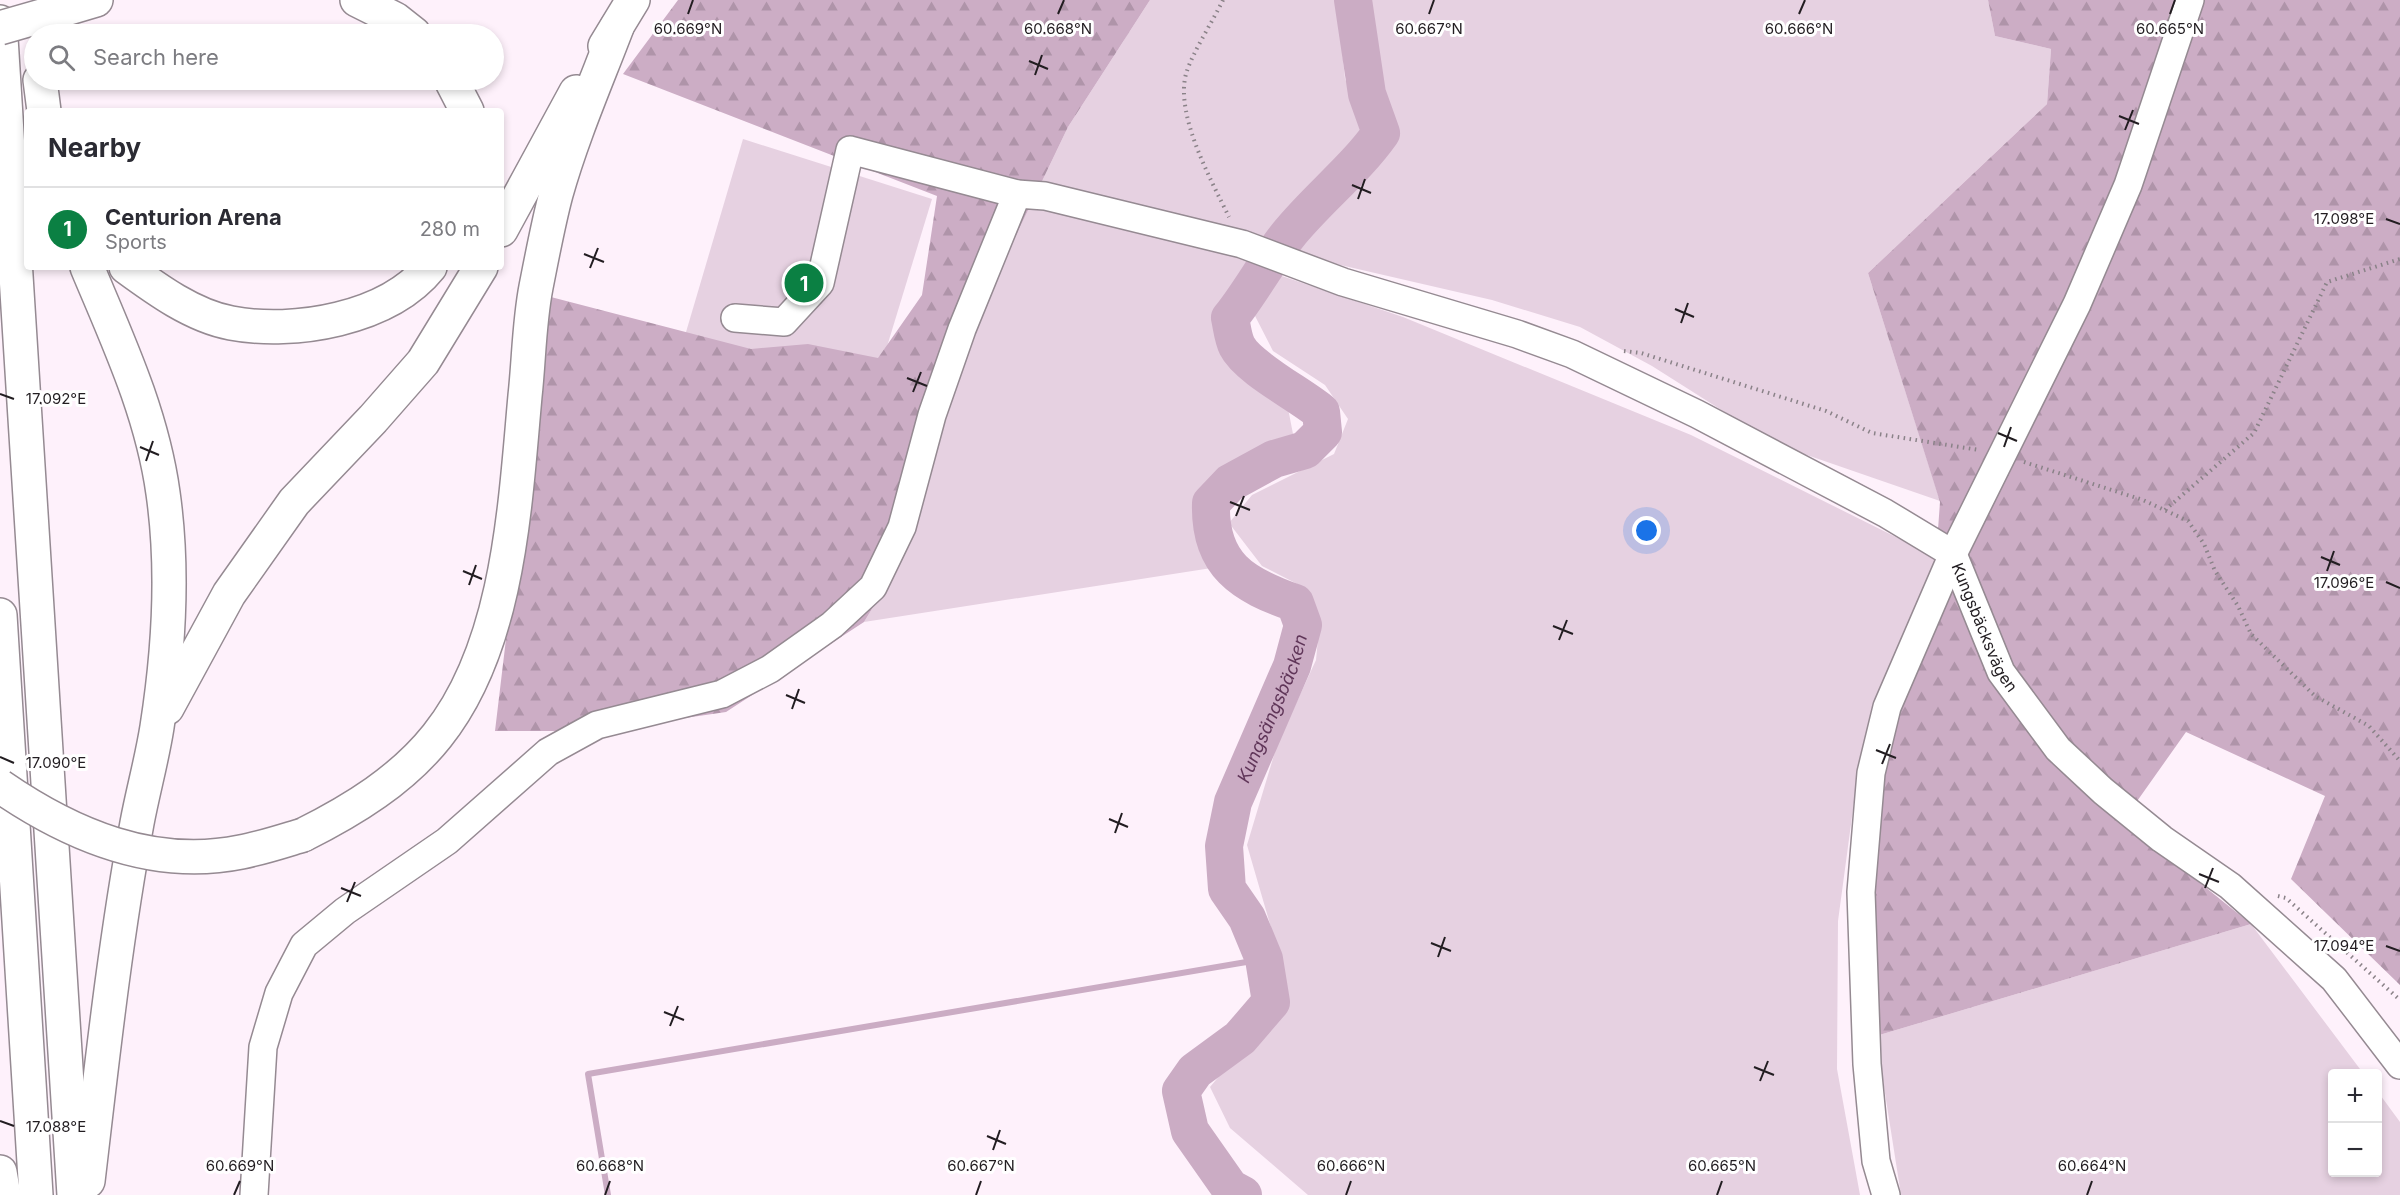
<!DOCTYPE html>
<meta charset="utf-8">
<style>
:root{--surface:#fff;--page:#f7f7f7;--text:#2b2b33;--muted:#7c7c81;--line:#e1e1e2;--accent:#0b8043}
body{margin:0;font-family:Inter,sans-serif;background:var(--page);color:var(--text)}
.controls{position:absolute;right:18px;bottom:18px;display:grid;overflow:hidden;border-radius:6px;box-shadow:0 3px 9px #0003}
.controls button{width:54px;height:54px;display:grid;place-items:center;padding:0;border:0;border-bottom:2px solid var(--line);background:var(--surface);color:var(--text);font:30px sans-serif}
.you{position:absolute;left:1647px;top:531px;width:21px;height:21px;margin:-15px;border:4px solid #fff;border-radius:50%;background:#1a73e8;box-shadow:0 0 0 9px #1a73e833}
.badge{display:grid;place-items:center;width:39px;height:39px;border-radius:50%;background:var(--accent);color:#fff;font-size:20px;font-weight:700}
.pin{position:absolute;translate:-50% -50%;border:3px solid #fff;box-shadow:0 2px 6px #0006}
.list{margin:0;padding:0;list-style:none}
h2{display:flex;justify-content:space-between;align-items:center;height:78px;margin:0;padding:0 24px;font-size:26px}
h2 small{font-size:20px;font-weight:400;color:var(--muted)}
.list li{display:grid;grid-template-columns:39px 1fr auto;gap:18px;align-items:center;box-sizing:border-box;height:84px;padding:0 24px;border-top:2px solid var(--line)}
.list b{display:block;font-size:22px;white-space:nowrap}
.list p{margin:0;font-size:20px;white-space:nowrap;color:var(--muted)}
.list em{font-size:20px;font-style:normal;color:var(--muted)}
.icon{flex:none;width:33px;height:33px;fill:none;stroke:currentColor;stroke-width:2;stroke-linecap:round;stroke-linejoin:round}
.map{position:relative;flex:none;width:2400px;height:1195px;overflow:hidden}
.search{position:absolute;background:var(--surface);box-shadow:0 3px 9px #0003;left:24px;top:24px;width:480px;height:66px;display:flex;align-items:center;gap:15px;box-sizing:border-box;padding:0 21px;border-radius:33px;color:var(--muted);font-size:22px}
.panel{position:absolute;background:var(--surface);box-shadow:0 3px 9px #0003;left:24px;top:108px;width:480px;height:162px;border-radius:6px}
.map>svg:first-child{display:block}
.grass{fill:#e6d1e1}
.forest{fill:url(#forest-firs)}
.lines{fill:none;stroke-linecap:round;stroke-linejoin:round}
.stream{stroke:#cbacc4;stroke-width:6}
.river{stroke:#cbacc4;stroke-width:38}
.minor-casing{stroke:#958a92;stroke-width:30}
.highway-casing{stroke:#958a92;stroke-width:36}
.path{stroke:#8a8288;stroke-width:4;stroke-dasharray:1.5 4.5;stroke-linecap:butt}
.minor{stroke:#fff;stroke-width:27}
.highway{stroke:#fff;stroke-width:33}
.highway-bridge-casing{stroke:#958a92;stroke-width:36;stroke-linecap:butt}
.highway-bridge{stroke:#fff;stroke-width:33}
.ticks{fill:none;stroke:#221d21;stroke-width:2}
.labels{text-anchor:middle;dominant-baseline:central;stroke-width:6;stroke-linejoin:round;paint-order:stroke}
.street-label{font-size:16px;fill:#221d21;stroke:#fff}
.water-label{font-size:18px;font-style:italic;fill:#603659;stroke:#fff}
.ticks-label{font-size:15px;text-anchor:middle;fill:#221d21;stroke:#fff;stroke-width:6;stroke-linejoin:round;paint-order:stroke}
</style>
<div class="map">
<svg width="2400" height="1195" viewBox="0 0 2400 1195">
<defs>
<pattern id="forest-firs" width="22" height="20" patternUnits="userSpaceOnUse" patternTransform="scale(1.5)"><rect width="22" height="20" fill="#ccadc5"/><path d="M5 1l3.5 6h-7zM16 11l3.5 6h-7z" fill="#af94a9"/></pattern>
</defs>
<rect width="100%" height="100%" fill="#fef1fb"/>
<g class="grass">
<path d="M1150 0H1337L1345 79 1365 127 1307 204 1269 239 1246 277 1220 311 1224 344 1250 380 1286 398 1293 434C1246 450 1224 464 1194 504L1199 532 1218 567 864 622 892 576 987 296 1068 127Z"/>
<polygon points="1359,0 1988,0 1995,36 2051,49 2047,104 1868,273 1940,501 1775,444 1652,366 1580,327 1492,300 1284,252 1313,214 1379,153 1395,131 1367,67"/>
<polygon points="743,139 932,199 878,376 658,427"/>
<polygon points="1270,272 1403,317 1691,435 1936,557 1858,772 1838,921 1837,1069 1860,1195 1308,1195 1230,1128 1210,1087 1253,1036 1286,979 1247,845 1277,745 1316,660 1320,618 1305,588 1262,566 1229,523 1252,495 1334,454 1348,419 1325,385 1273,351 1254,314"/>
<polygon points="2251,924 2363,1073 2332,1074 2332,1172 2378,1172 2378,1092 2400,1122 2400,1195 1901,1195 1876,1036"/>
</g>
<g class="forest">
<polygon points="678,0 1150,0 1068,127 987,296 892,576 864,622 726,712 596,731 495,731 547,296 751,349 808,344 878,358 922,295 937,196 623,74"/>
<polygon points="1988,0 2400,0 2400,985 2291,879 2325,796 2186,732 2123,821 2251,924 1876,1036 1858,772 1936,557 1940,502 1868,273 2047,104 2051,49 1995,36"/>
</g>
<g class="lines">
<polyline class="stream" points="608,1195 588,1074 1264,959"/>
<path class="river" id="s1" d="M1243 1195 1230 1188 1190 1131 1181 1091 1195 1071 1240 1038 1271 1002 1264 959 1247 918 1227 889 1224 846 1233 802 1292 666 1303 625 1295 603C1243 585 1209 565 1211 503L1230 483 1274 459 1305 450 1323 432 1321 412C1301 395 1248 368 1237 346 1233 338 1232 327 1230 318 1251 292 1267 261 1288 235 1317 199 1354 171 1381 133L1367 94 1353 0"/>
<g class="minor-casing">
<g id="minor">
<polyline points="735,318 784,322 820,283 850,150 1017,194"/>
<path id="s2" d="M1953 554 2001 672 2058 749 2103 791 2162 839 2230 886 2334 979 2400 1065"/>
<polyline points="254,1195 263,1047 279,993 304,945 345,911 447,841 548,752 597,725 722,694 770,669 832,625 873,587 902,527 932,415 962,329 1017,194 1045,196 1242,244 1343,282 1517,334 1572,354 1697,414 1885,513 1953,554"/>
<polyline points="1886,1195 1876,1161 1867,1064 1861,892 1871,773 1887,707 1953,554 2077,304 2128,185 2190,0"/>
</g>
</g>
<g class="highway-casing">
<g id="highway">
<polyline points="357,0 395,19 414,34"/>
<polyline points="59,11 96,0"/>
<polyline points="0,22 74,1195"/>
<polyline points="605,46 633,0"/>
<polyline points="40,80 44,111"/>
<polyline points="451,80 467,111"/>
<polyline points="501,230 576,92"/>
<path d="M87 267C118 341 152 413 163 493 174 570 169 650 157 727 152 759 143 791 137 823 115 942 102 1062 88 1181"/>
<path d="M126 267C156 289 193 316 231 323 294 335 388 319 430 267"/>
<polyline points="0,615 36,1195"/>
<polyline points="167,708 229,594 294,502 373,419 423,362 481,267"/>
<path d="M303 835C353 810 402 780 437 736 509 646 515 506 525 396 529 360 529 323 536 287 542 257 548 224 556 194 572 137 596 82 617 27"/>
<polyline points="0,1172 4,1195"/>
</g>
</g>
<g class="path">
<path d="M1223 0C1213 21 1192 53 1186 74 1175 115 1211 180 1229 217"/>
<polyline points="1624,351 1641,353 1826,411 1872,433 1979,450"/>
<polyline points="2024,462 2143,500 2188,521 2204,544 2215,571 2238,606 2251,634 2315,696 2369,726 2400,761"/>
<polyline points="2165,510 2254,433 2327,282 2400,259"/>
<polyline points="2278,896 2286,898 2400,1000"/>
</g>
<use href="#minor" class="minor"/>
<use href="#highway" class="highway"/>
<g class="highway-bridge-casing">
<g id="highway-bridge">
<polyline points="0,28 59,11"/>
<path d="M0 786C71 835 153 870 241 852 262 848 283 841 303 835"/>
</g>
</g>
<use href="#highway-bridge" class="highway-bridge"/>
</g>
<path class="ticks" d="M688 14 693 0M1058 14 1064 0M1429 14 1434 0M1799 14 1805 0M2170 14 2175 0M1029 61 1048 69M1035 75 1042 55M2119 116 2139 124M2125 130 2133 110M1352 185 1371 193M1358 199 1365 179M2386 219 2400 224M584 254 604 262M590 268 598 248M1675 309 1694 317M1681 323 1688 303M907 378 927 386M913 392 921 372M0 394 14 399M1998 433 2017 441M140 447 159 455M2004 447 2011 427M146 461 153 441M1230 502 1250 510M1236 516 1244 496M2321 557 2340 565M463 571 482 579M2327 571 2334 551M2386 582 2400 588M469 585 476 565M1553 626 1573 634M1559 640 1567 620M786 695 805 703M792 709 799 689M1876 750 1896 758M0 757 14 763M1882 764 1890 744M1109 819 1128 827M1115 833 1122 813M2199 874 2219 882M341 888 361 896M2205 888 2213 868M347 902 355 882M1431 943 1451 951M2386 946 2400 951M1438 957 1445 937M664 1012 684 1020M670 1026 678 1006M1754 1067 1774 1075M1760 1081 1768 1061M0 1121 14 1126M987 1136 1006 1144M993 1150 1000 1130M234 1195 240 1181M605 1195 610 1181M976 1195 981 1181M1346 1195 1351 1181M1717 1195 1722 1181M2087 1195 2092 1181"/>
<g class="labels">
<g class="street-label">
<text stroke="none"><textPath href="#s2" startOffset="80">Kungsbäcksvägen</textPath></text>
</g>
<g class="water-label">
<text stroke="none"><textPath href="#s1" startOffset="566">Kungsängsbäcken</textPath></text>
</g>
</g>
<g class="ticks-label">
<text x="688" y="34">60.669°N</text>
<text x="1058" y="34">60.668°N</text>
<text x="1429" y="34">60.667°N</text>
<text x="1799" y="34">60.666°N</text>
<text x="2170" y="34">60.665°N</text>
<text x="2344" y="224">17.098°E</text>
<text x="56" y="404">17.092°E</text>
<text x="2344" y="588">17.096°E</text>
<text x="56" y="768">17.090°E</text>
<text x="2344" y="951">17.094°E</text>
<text x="56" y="1132">17.088°E</text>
<text x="240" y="1171">60.669°N</text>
<text x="610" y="1171">60.668°N</text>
<text x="981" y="1171">60.667°N</text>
<text x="1351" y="1171">60.666°N</text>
<text x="1722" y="1171">60.665°N</text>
<text x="2092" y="1171">60.664°N</text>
</g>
</svg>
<div class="controls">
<button>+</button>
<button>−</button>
</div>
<div class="you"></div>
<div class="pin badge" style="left:804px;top:283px">1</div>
<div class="search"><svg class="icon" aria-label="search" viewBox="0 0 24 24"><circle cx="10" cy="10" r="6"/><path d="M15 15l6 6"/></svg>Search here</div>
<section class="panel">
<h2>Nearby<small></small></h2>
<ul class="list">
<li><span class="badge">1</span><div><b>Centurion Arena</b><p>Sports</p></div><em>280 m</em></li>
</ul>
</section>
</div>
